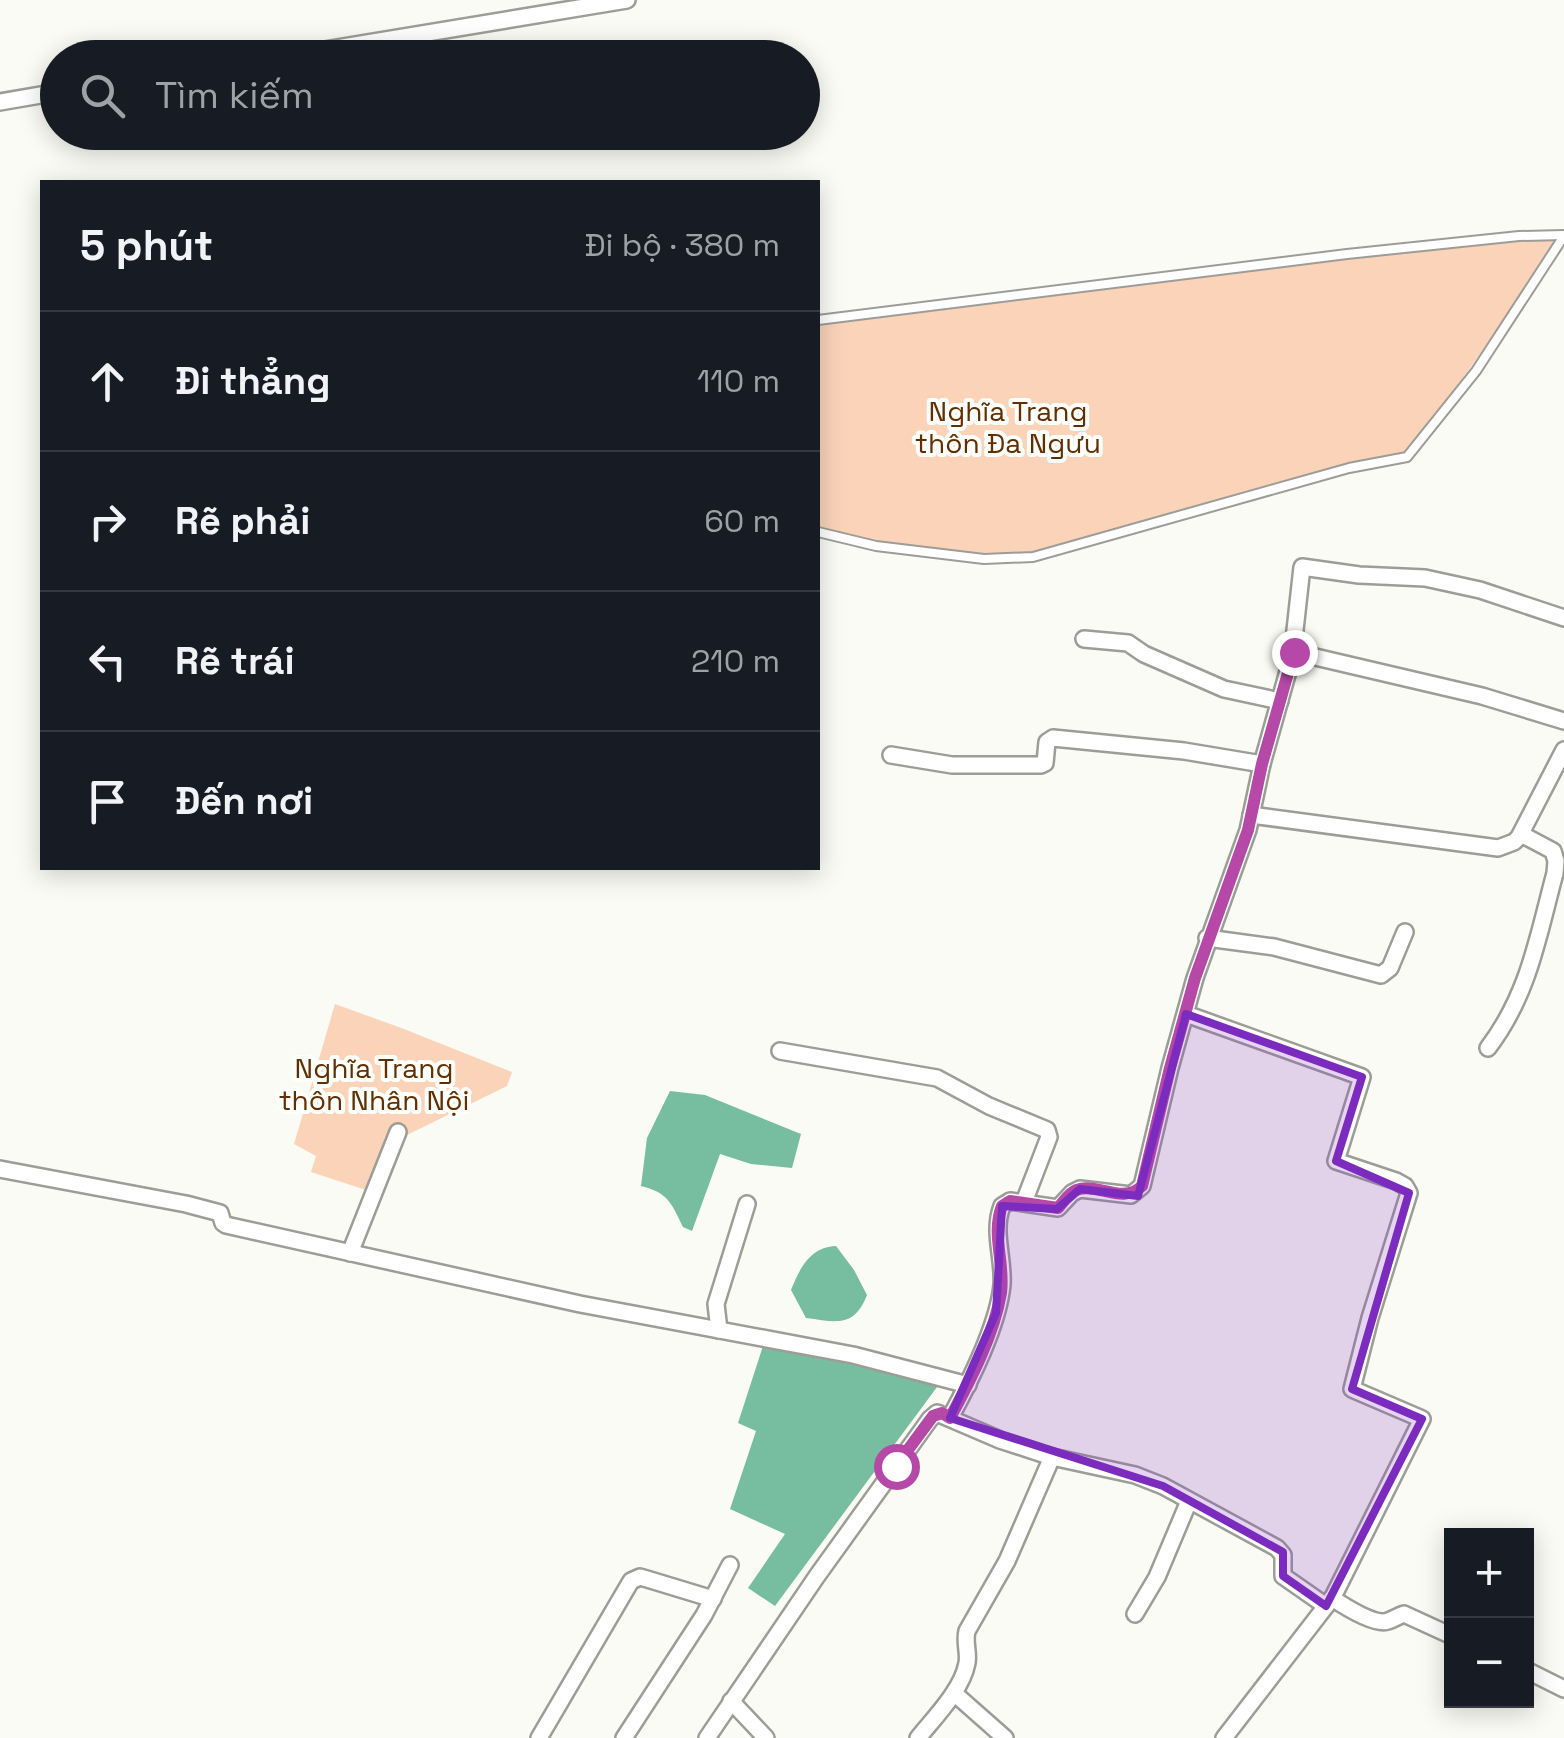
<!DOCTYPE html>
<html lang="vi">
<meta charset="utf-8">
<style>
:root{--surface:#171b24;--page:#242831;--text:#f1f3f6;--muted:#9ea1a6;--line:#363941}
body{margin:0;font-family:"Space Grotesk",sans-serif;background:var(--page);color:var(--text)}
.controls{position:absolute;right:30px;bottom:30px;display:grid;overflow:hidden;border-radius:0px;box-shadow:0 5px 25px #0003}
.controls button{width:90px;height:90px;display:grid;place-items:center;padding:0;border:0;border-bottom:2px solid var(--line);background:var(--surface);color:var(--text);font:50px sans-serif}
.stop{position:absolute;width:30px;height:30px;margin:-22px;border:8px solid #b649a7;border-radius:50%;background:#fff}
.stop.end{background:#b649a7;border-color:#fff;box-shadow:0 2px 10px #0008}
.list{margin:0;padding:0;list-style:none}
h2{display:flex;justify-content:space-between;align-items:center;height:130px;margin:0;padding:0 40px;font-size:42px}
h2 small{font-size:32px;font-weight:400;color:var(--muted)}
.list li{display:grid;grid-template-columns:65px 1fr auto;gap:30px;align-items:center;box-sizing:border-box;height:140px;padding:0 40px;border-top:2px solid var(--line)}
.list b{display:block;font-size:38px;white-space:nowrap}
.list em{font-size:32px;font-style:normal;color:var(--muted)}
.icon{flex:none;width:55px;height:55px;fill:none;stroke:currentColor;stroke-width:2;stroke-linecap:round;stroke-linejoin:round}
.map{position:relative;flex:none;width:1564px;height:1738px;overflow:hidden}
.search{position:absolute;background:var(--surface);box-shadow:0 5px 25px #0003;left:40px;top:40px;width:780px;height:110px;display:flex;align-items:center;gap:25px;box-sizing:border-box;padding:0 35px;border-radius:55px;color:var(--muted);font-size:38px}
.panel{position:absolute;background:var(--surface);box-shadow:0 5px 25px #0003;left:40px;top:180px;width:780px;height:690px;border-radius:0px}
.map>svg:first-child{display:block}
.green{fill:#fad3b9}
.water{fill:#76be9f}
.lines{fill:none;stroke-linecap:round;stroke-linejoin:round}
.service-casing{stroke:#9d9d97;stroke-width:12}
.minor-casing{stroke:#9d9d97;stroke-width:20}
.service{stroke:#fff;stroke-width:8}
.minor{stroke:#fff;stroke-width:15}
.route{stroke:#b649a7;stroke-width:12}
.marked{fill:#7b2cbf;fill-opacity:0.2;stroke:#7b2cbf;stroke-width:8;stroke-linejoin:round}
.labels{text-anchor:middle;dominant-baseline:central;stroke-width:8;stroke-linejoin:round;paint-order:stroke}
.park-label{font-size:28px;fill:#632f00;stroke:#fffffe}
</style>
<div class="map">
<svg width="1564" height="1738" viewBox="0 0 1564 1738">
<rect width="100%" height="100%" fill="#fafbf4"/>
<g class="green">
<polygon points="1564,235 1407,457 1349,468 1033,557 984,559 876,546 818,532 818,320 1134,279"/>
<polygon points="335,1004 404,1029 512,1072 507,1086 407,1135 378,1194 311,1172 316,1156 294,1144"/>
</g>
<g class="water">
<path d="M670 1091 705 1095 801 1134 792 1168 751 1164 720 1154 692 1231 683 1227C671 1202 668 1193 641 1186L647 1138Z"/>
<path d="M836 1246 854 1270 867 1295C854 1328 837 1322 806 1318L791 1290C800 1268 810 1247 836 1246Z"/>
<polygon points="763,1346 940,1383 775,1606 748,1588 785,1534 730,1509 756,1431 738,1423"/>
</g>
<g class="lines">
<g class="service-casing">
<g id="service">
<polyline points="818,320 1347,254 1519,236 1564,235"/>
<polyline points="818,532 876,546 984,559 1033,557 1349,468 1407,457 1476,371 1564,236"/>
</g>
</g>
<g class="minor-casing">
<g id="minor">
<polyline points="276,58 627,0"/>
<polyline points="0,102 58,92"/>
<polyline points="1084,639 1128,643 1144,654 1224,689 1280,701"/>
<polyline points="1294,652 1482,696 1564,721"/>
<polyline points="891,755 952,765 1041,765 1045,763 1047,742 1053,738 1184,751 1262,764"/>
<polyline points="1251,815 1498,848 1514,842 1519,837 1564,750"/>
<polyline points="1207,938 1274,947 1381,975 1390,968 1405,932"/>
<polyline points="1186,1014 1362,1077 1336,1161 1396,1181 1405,1186 1409,1193 1370,1318 1352,1389 1422,1419 1333,1597 1224,1738"/>
<path d="M1488 1048C1529 994 1538 936 1555 873L1556 861 1553 851 1521 834"/>
<polyline points="780,1051 937,1078 989,1106 1047,1130 1049,1137 1024,1202"/>
<polyline points="0,1169 186,1204 220,1213 223,1223 226,1225 580,1304 853,1355 968,1385"/>
<polyline points="350,1253 398,1132"/>
<polyline points="719,1330 716,1304 747,1204"/>
<path d="M950 1418C970 1381 998 1326 1002 1285 1004 1258 992 1232 1002 1206L1010 1201 1058 1208 1072 1193 1080 1189 1131 1195 1142 1186 1170 1068 1195 978 1248 830 1262 764 1292 657 1302 567 1359 575 1425 578 1480 590 1564 618"/>
<path d="M1332 1598C1344 1606 1375 1626 1388 1621 1394 1619 1398 1616 1404 1614L1452 1636"/>
<polyline points="1135,1614 1157,1577 1189,1501"/>
<polyline points="1526,1670 1564,1689"/>
<polyline points="954,1693 1005,1738"/>
<polyline points="731,1701 766,1738"/>
<polyline points="539,1738 631,1581 640,1577 647,1579 713,1599"/>
<polyline points="624,1738 704,1615 730,1565"/>
<polyline points="707,1738 817,1576 930,1419 937,1413 1000,1440 1052,1457 1135,1475 1163,1486 1277,1548 1283,1555 1283,1576 1326,1606"/>
<path d="M918 1738C935 1717 962 1690 967 1663 969 1652 964 1642 967 1631L1007 1561 1052 1457"/>
</g>
</g>
<use href="#service" class="service"/>
<use href="#minor" class="minor"/>
</g>
<g class="lines">
<path class="route" d="M896 1466 933 1416 942 1413 950 1418C970 1381 994 1335 1001 1293 1005 1263 991 1234 1002 1206L1010 1201 1058 1208C1063 1203 1068 1193 1076 1190 1098 1182 1122 1205 1142 1186L1170 1068 1195 978 1248 830 1262 764 1294 652"/>
</g>
<path class="marked" d="M1186 1014 1362 1077 1336 1161 1409 1193 1352 1389 1422 1419 1326 1606 1283 1576V1552L1163 1486 950 1418 996 1313 1002 1206 1057 1209 1080 1189 1138 1196Z"/>
<g class="labels">
<g class="park-label">
<text x="1008" y="411">Nghĩa Trang<tspan x="1008" dy="32">thôn Đa Ngưu</tspan></text>
<text x="374" y="1068">Nghĩa Trang<tspan x="374" dy="32">thôn Nhân Nội</tspan></text>
</g>
</g>
</svg>
<div class="controls">
<button>+</button>
<button>−</button>
</div>
<div class="stop" style="left:896px;top:1466px"></div>
<div class="stop end" style="left:1294px;top:652px"></div>
<div class="search"><svg class="icon" aria-label="search" viewBox="0 0 24 24"><circle cx="10" cy="10" r="6"/><path d="M15 15l6 6"/></svg>Tìm kiếm</div>
<section class="panel">
<h2>5 phút<small>Đi bộ · 380 m</small></h2>
<ul class="list">
<li><svg class="icon" aria-label="ahead" viewBox="0 0 24 24"><path d="M12 20V5M6 11l6-6 6 6"/></svg><div><b>Đi thẳng</b></div><em>110 m</em></li>
<li><svg class="icon" aria-label="right" viewBox="0 0 24 24"><path d="M7 20v-9h11M14 6l5 5-5 5"/></svg><div><b>Rẽ phải</b></div><em>60 m</em></li>
<li><svg class="icon" aria-label="left" viewBox="0 0 24 24"><path d="M17 20v-9H6M10 6l-5 5 5 5"/></svg><div><b>Rẽ trái</b></div><em>210 m</em></li>
<li><svg class="icon" aria-label="arrive" viewBox="0 0 24 24"><path d="M6 21V4h12l-3 4 3 4H6"/></svg><div><b>Đến nơi</b></div></li>
</ul>
</section>
</div>
